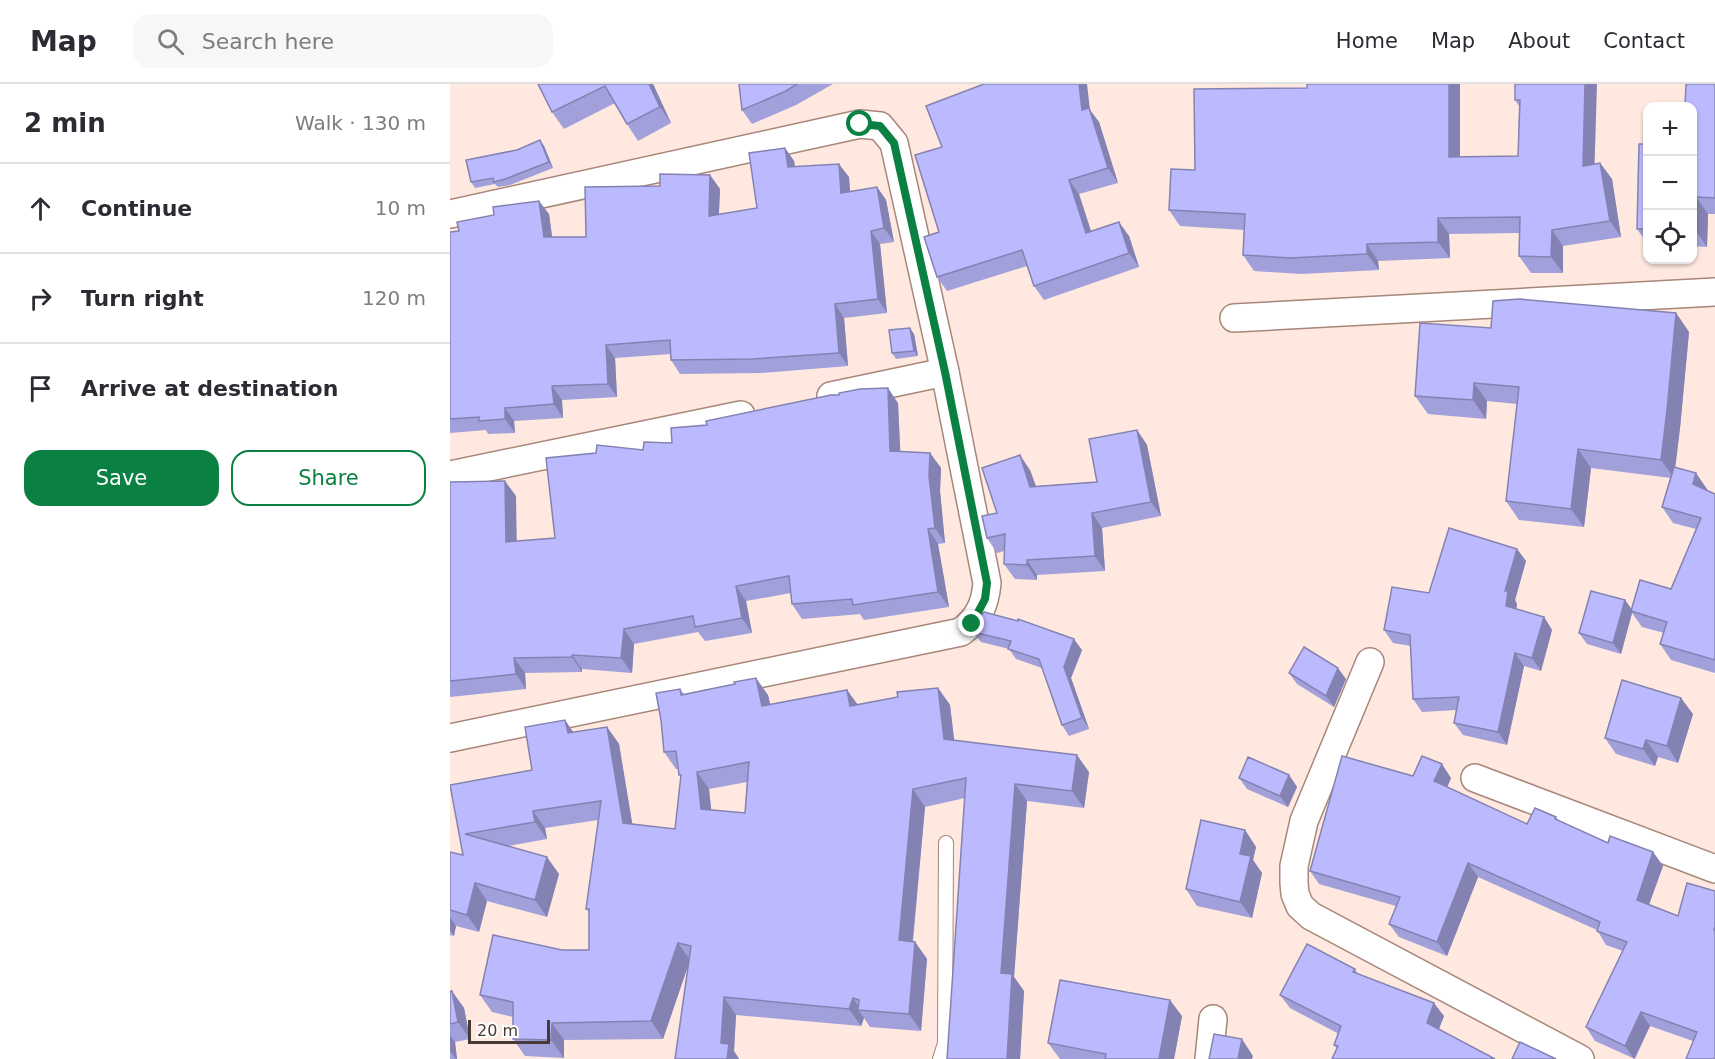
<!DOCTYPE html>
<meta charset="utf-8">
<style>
:root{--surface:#fff;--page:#f7f7f7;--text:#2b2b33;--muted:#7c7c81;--line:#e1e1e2;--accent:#0b8043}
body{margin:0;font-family:"DejaVu Sans",sans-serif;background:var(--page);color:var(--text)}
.controls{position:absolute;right:18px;top:18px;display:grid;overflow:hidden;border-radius:12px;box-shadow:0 2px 4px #0004}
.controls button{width:54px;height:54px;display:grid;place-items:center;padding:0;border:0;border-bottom:2px solid var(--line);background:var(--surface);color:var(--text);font:30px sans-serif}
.scale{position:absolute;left:18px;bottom:15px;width:82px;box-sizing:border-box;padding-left:6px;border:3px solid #473933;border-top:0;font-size:16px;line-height:21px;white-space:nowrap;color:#473933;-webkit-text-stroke:4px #fff;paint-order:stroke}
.stop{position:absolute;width:18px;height:18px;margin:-14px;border:4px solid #0b8043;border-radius:50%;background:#fff}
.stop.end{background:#0b8043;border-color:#fff;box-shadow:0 2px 6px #0008}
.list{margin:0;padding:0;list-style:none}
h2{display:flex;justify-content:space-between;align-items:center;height:78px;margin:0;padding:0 24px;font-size:26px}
h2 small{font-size:20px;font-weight:400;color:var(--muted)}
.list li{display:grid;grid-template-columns:39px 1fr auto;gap:18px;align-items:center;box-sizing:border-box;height:90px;padding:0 24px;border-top:2px solid var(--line)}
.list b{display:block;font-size:22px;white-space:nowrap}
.list em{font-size:20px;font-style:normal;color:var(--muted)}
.actions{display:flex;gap:12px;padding:18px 24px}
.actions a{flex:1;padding:14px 0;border:2px solid var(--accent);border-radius:18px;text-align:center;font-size:21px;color:var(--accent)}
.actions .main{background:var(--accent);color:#fff}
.icon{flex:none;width:33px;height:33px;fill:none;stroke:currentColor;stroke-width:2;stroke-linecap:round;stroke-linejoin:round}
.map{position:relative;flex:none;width:1265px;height:975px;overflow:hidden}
header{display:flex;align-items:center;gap:36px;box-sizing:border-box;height:84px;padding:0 30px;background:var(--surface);border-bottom:2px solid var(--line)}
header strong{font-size:28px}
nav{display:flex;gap:33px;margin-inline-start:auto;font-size:21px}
.search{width:420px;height:54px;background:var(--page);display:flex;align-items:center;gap:15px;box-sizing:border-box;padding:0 21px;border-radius:18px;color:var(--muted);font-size:22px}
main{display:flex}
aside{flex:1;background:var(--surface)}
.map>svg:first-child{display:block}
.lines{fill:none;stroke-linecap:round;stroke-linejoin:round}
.lane-casing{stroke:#a88679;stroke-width:16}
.street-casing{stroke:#a88679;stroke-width:30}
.lane{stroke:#fff;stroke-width:14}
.street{stroke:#fff;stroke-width:27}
.wall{fill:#a2a0da;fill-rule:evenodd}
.shaded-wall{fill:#8482b2}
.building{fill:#bcbafe;stroke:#8482b2;stroke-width:1.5;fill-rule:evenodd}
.route{stroke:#0b8043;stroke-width:8}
</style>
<header>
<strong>Map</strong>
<div class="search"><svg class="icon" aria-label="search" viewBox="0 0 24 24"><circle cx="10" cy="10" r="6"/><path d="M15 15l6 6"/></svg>Search here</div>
<nav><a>Home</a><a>Map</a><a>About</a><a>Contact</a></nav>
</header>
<main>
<aside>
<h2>2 min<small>Walk · 130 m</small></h2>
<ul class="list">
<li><svg class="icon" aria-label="ahead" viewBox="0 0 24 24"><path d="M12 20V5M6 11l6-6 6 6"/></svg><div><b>Continue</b></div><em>10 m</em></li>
<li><svg class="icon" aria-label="right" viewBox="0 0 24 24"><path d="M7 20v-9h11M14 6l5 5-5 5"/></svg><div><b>Turn right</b></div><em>120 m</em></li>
<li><svg class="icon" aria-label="arrive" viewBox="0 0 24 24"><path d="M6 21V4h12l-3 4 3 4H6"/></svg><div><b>Arrive at destination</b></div></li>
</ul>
<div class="actions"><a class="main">Save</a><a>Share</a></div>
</aside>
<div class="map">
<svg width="1265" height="975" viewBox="0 0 1265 975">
<rect width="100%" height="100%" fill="#fee8df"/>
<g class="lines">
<g class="lane-casing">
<polyline id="lane" points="490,975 495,959 496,759"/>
</g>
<g class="street-casing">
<g id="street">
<path d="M0 130 410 40 430 42 444 59 495 288 537 499C535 521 529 534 511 548L0 654"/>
<polyline points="784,234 1265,208"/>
<polyline points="381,312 495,288"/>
<polyline points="0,391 291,331"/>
<polyline points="920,578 854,737 844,782 844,799 845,810 850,822 861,832 1130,975"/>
<polyline points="1025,694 1265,785"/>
<polyline points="759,975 763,935"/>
</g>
</g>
<use href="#lane" class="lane"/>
<use href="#street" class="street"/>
</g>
<g class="wall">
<polygon points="88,0 203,0 221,39 188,57 177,40 165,19 114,45 102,28"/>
<polygon points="289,0 383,0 346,21 302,40 292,26"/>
<polygon points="1065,0 1145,80 1150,79 1162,95 1171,153 1113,162 1113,189 1081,189 1069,172 1070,149 999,150 1000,174 928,177 929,186 851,190 804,187 793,171 794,146 730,142 719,126 745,86 1010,73 1068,72 1069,22 1065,16"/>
<polygon points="1265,0 1265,130 1258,130 1257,163 1242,162 1242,22"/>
<polygon points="640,26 649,38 668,99 629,110 641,147 679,152 689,183 594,216 584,202 577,182 497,207 487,193 492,63"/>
<polygon points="1197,60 1197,159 1187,145"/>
<polygon points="94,62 103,84 60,101 48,103 45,100 25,104 21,98"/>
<polygon points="335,64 344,77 345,82 399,93 400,108 427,103 436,116 444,158 430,160 437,229 394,234 398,282 312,289 230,290 221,276 221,270 165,274 167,313 112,316 113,334 64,337 65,349 38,350 36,346 0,349 0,148 9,147 44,131 99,130 102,153 136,153 210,102 260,91 270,105 269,130 307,124"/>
<polygon points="1226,229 1239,248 1230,344 1225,383 1257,405 1257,406 1265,410 1265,589 1221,576 1210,560 1214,549 1192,543 1182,529 1171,570 1137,560 1129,549 1175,516 1182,526 1221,505 1246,445 1223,439 1212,423 1221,394 1141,384 1134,443 1069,436 1056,417 1067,320 1037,317 1036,335 978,330 965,312 1041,244"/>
<polygon points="464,250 468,272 446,275 442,269"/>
<polygon points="448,319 450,368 480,369 491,384 490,407 495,459 488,460 499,523 414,536 410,530 352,535 342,520 341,509 296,517 302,549 255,557 248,548 184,560 182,589 132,585 132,588 75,589 76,605 0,613 0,398 66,412 66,457 105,454 193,366 222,359 257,341"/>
<polygon points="687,346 697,361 711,432 652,444 655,487 587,491 587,496 565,495 554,480 554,467 547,469 537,454 547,429 580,386 586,402 647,398"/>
<polygon points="1067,465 1076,477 1065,516 1067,520 1066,525 1094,533 1102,546 1091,587 1074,582 1057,661 1013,651 1004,639 1007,626 972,628 963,615 961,562 943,559 934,546 979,509"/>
<polygon points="523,548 632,566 621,594 639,645 619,652 612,641 592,584 566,575 559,565 531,558"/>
<polygon points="839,589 896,595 884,623 847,600"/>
<path d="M488 604 500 621 504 656 639 688 634 724 577 717 564 893 574 907 570 975 515 714 475 723 463 858H465L477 875 471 947 420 943 414 934 411 942 286 931 284 967 289 975H225L238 882 213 955 114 956V974L75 972 63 955V933L42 928 30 911 112 866H139V828L136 825 148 736 95 744 97 755 58 762 109 790 97 833 37 817 29 848 6 842 4 852 0 851V768L13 771 0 701 82 686 115 636 123 648 157 643 169 660 182 740 225 745 231 694 229 691 228 685H226L214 668 230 605 234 610 318 611 320 620 397 606 408 621 448 613ZM297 698 295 729 261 726 259 705Z"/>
<polygon points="1243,630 1228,679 1208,673 1205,682 1166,670 1155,654"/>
<polygon points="839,691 847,703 838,723 797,705 789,694"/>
<polygon points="963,692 1001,694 997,703 1077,740 1106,733 1108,736 1158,759 1203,768 1213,782 1199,820 1265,975 1243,957 1200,942 1185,975 1145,957 1136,943 1173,867 1156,861 1147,846 1028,793 997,872 949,853 939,840 946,822 869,800 860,787"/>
<polygon points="795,746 806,763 803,776 812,789 802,834 747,822 736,805"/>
<polygon points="905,885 908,890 994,932 989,945 887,965 884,961 889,950 840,924 830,911"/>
<polygon points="0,907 14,924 20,955 5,958 7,975 0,975"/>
<polygon points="732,932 724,975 610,975 598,959"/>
</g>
<g class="shaded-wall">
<polygon points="199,0 203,0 221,39 210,23"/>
<polygon points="629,0 637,0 640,26 649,38 668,99 658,84 632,26"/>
<polygon points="999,0 1010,0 1010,89 999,73"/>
<polygon points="1135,0 1147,0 1144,98 1133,82"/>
<polygon points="90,56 94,62 103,84 99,78"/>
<polygon points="335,64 344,77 347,97 338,83"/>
<polygon points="1150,79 1162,95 1171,153 1160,137"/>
<polygon points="389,80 399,93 401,123 391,109"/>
<polygon points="260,91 270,105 268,146 259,132"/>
<polygon points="619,96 629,110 646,163 636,149"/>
<polygon points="427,103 436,116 444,158 434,144"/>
<polygon points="1246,113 1258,130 1257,163 1245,146"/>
<polygon points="89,117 99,130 104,167 94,153"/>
<polygon points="988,134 999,150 1000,174 988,158"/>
<polygon points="669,138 679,152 689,183 679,169"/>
<polygon points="1102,146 1113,162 1113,189 1101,173"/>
<polygon points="421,147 430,160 437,229 428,215"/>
<polygon points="917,160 928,177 929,186 917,170"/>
<polygon points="385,220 394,234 398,282 389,269"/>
<polygon points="1226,229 1239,248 1230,344 1224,394 1211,376"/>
<polygon points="460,244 464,250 468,272 464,267"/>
<polygon points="156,261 165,274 167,313 158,300"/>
<polygon points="1024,299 1037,317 1036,335 1023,316"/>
<polygon points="102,302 112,316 113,334 104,320"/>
<polygon points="438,304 448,319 451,382 440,367"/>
<polygon points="55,324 64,337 65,349 55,335"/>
<polygon points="687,346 697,361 711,432 701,418"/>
<polygon points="1128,365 1141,384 1134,443 1121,425"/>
<polygon points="480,369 491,384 490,407 495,459 485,444 479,392"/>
<polygon points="570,371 580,386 591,417 580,403"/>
<polygon points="1246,389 1257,405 1254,416 1243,400"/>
<polygon points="55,397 66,412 67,473 56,458"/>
<polygon points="642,429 652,444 655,487 645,472"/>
<polygon points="478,445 488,460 499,523 488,508"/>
<polygon points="1067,465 1076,477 1065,516 1067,520 1065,535 1056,522 1055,507"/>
<polygon points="577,476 587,491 587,496 577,481"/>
<polygon points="286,502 296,517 302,549 292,534"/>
<polygon points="1175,516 1183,527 1181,527 1182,529 1171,570 1163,559"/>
<polygon points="1094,533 1102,546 1091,587 1082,574"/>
<polygon points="174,545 184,560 182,589 171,574"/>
<polygon points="624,555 632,566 621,594 639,645 632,634 614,583"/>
<polygon points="1065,569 1074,582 1057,661 1048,648"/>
<polygon points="122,571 132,585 132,588 122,573"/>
<polygon points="64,574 75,589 76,605 66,590"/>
<polygon points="888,584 896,595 884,623 876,612"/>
<polygon points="306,594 318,611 324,639 312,622"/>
<polygon points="488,604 500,621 506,672 494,655"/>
<polygon points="397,606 409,623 400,622"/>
<polygon points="1231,614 1243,630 1228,679 1217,662"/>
<polygon points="115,636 127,654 118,649"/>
<polygon points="157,643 169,660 185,756 173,739"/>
<polygon points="1196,656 1208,673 1205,682 1193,665"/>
<polygon points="627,671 639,688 634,724 622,707"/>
<polygon points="992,680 1001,694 994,711 984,697"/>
<polygon points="247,688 259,705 263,742 251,725"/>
<polygon points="839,691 847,703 838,723 830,712"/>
<polygon points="565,700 577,717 564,893 574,907 570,975 557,975 551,889"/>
<polygon points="463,705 475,723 461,873 449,856"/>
<polygon points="83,727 95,744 97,755 85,738"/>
<polygon points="795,746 806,763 803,776 812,789 802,834 790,818 790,770"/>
<polygon points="1203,768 1213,782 1196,829 1187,816"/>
<polygon points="97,773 109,790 97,833 85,816"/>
<polygon points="1018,779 1028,793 997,872 987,858"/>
<polygon points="25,799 37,817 29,848 17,831"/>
<polygon points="0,833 6,842 4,852 0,846"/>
<polygon points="465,858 477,875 471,947 459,930"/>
<polygon points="228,859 240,876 213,955 201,937"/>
<polygon points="2,907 14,924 20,955 8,938"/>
<polygon points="274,913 286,931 284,967 289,975 277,975 271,959"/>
<polygon points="403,914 411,926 408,926 414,934 411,942 399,925"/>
<polygon points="720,916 732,932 724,975 709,975"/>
<polygon points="984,919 994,932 986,952 977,939"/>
<polygon points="1191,928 1200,942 1184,975 1175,962"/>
<polygon points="102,939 114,956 114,974 101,956"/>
<polygon points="0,951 5,958 7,975 6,975 0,967"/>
<polygon points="792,955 803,972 802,975 788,975"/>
</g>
<g class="building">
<polygon points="88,0 199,0 210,23 177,40 155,2 102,28"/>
<polygon points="289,0 347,0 336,7 292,26"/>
<polygon points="534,0 629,0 632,26 639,24 658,84 619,96 636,149 669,138 679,169 584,202 572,166 487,193 474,153 489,148 465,71 492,63 476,22"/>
<polygon points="857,0 999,0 999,73 1068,72 1070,16 1065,16 1065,0 1135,0 1133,82 1150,79 1160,137 1102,146 1101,173 1069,172 1070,133 988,134 988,158 917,160 917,170 840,174 793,171 795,130 719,126 721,85 745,86 744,5 857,4"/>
<polygon points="1236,0 1265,0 1265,114 1246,113 1245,146 1242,146 1242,22 1235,22"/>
<polygon points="90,56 99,78 55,95 44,98 43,94 21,98 16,76 67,66"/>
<polygon points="1189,60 1197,60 1197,145 1187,145"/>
<polygon points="335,64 338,83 389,80 391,109 427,103 434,144 421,147 428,215 385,220 389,269 303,275 221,276 220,256 156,261 158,300 102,302 104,320 55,324 55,335 29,337 29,333 0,335 0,148 9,147 7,138 44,131 43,123 89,117 94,153 136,153 135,103 210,102 210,90 260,91 259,132 307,124 299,69"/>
<polygon points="1069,215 1226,229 1217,326 1211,376 1128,365 1121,425 1056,417 1069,303 1024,299 1023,316 965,312 970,239 1041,244 1043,217"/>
<polygon points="460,244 464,267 442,269 439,246"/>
<polygon points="438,304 440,367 480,369 479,392 485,444 478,445 488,508 403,521 402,515 342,520 339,492 286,502 292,534 245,543 243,532 174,545 171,574 122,571 122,573 64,574 66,590 0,597 0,398 55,397 56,458 105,454 96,374 146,369 147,361 193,366 194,358 222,359 221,344 257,341 256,337 381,311 389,311 389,309 410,305"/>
<polygon points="687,346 701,418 642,429 645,472 577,476 577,481 554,480 555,450 537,454 532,432 547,429 532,384 570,371 580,403 647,398 639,355"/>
<polygon points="1224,383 1246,389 1243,400 1265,410 1265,576 1210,560 1217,538 1181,527 1190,496 1221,505 1251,434 1212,423"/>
<polygon points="999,444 1067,465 1055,507 1058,507 1056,522 1094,533 1082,574 1065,569 1048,648 1004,639 1009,613 963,615 960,551 934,546 942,503 979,509"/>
<polygon points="1141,507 1175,516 1163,559 1129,549"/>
<polygon points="534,528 568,537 568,535 624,555 614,583 632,634 612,641 589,575 558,565 561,557 523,548 525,539"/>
<polygon points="854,563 888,584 876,612 839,589"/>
<path d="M306 594 312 622 397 606 400 622 448 613 447 608 488 604 494 655 627 671 622 707 565 700 551 889 562 890 557 975H497L516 694 463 705 449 856 465 858 459 930 408 926 409 916 403 914 399 925 274 913 271 959 279 960 277 975H225L241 862 228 859 201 937 102 939 101 956 63 955V918L30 911 43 851 112 866H139V825H136L151 717 83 727 85 738 15 750 97 773 85 816 25 799 17 831 0 826V768L13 771 0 701 82 686 75 643 115 636 118 649 157 643 173 739 225 745 231 691H229L226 667 214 668 211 636 206 609 230 605 231 611 285 600 284 598ZM299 678 295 729 251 725 247 688Z"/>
<polygon points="1172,596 1231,614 1217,662 1196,656 1193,665 1155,654"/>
<polygon points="892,672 963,692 972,672 992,680 984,697 1077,740 1085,724 1106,733 1105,735 1158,759 1160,752 1203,768 1187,816 1228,832 1237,799 1265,807 1265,842 1264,846 1265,846 1265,975 1236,975 1247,948 1191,928 1175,962 1136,943 1177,858 1147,847 1150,838 1018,779 987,858 939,840 950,813 860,787"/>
<polygon points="798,673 839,691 830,712 789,694"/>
<polygon points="751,736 795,746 790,770 801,772 790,818 736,805"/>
<polygon points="857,860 905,885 903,888 984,919 977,939 1045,975 882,975 888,962 884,961 891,942 830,911"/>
<polygon points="610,896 720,916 709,975 655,975 656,970 598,959"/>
<polygon points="0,907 2,907 8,938 0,940"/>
<polygon points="764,950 792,955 788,975 759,975"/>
<polygon points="1070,958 1106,975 1062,975"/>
</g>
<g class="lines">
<polyline class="route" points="410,40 430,42 444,59 495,288 537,499 535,515 522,540"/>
</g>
</svg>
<div class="controls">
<button>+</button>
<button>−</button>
<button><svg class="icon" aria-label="locate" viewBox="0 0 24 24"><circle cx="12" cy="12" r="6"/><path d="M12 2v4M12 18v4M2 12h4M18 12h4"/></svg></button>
</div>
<div class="scale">20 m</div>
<div class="stop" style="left:410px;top:40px"></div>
<div class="stop end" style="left:522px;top:540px"></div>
</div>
</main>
